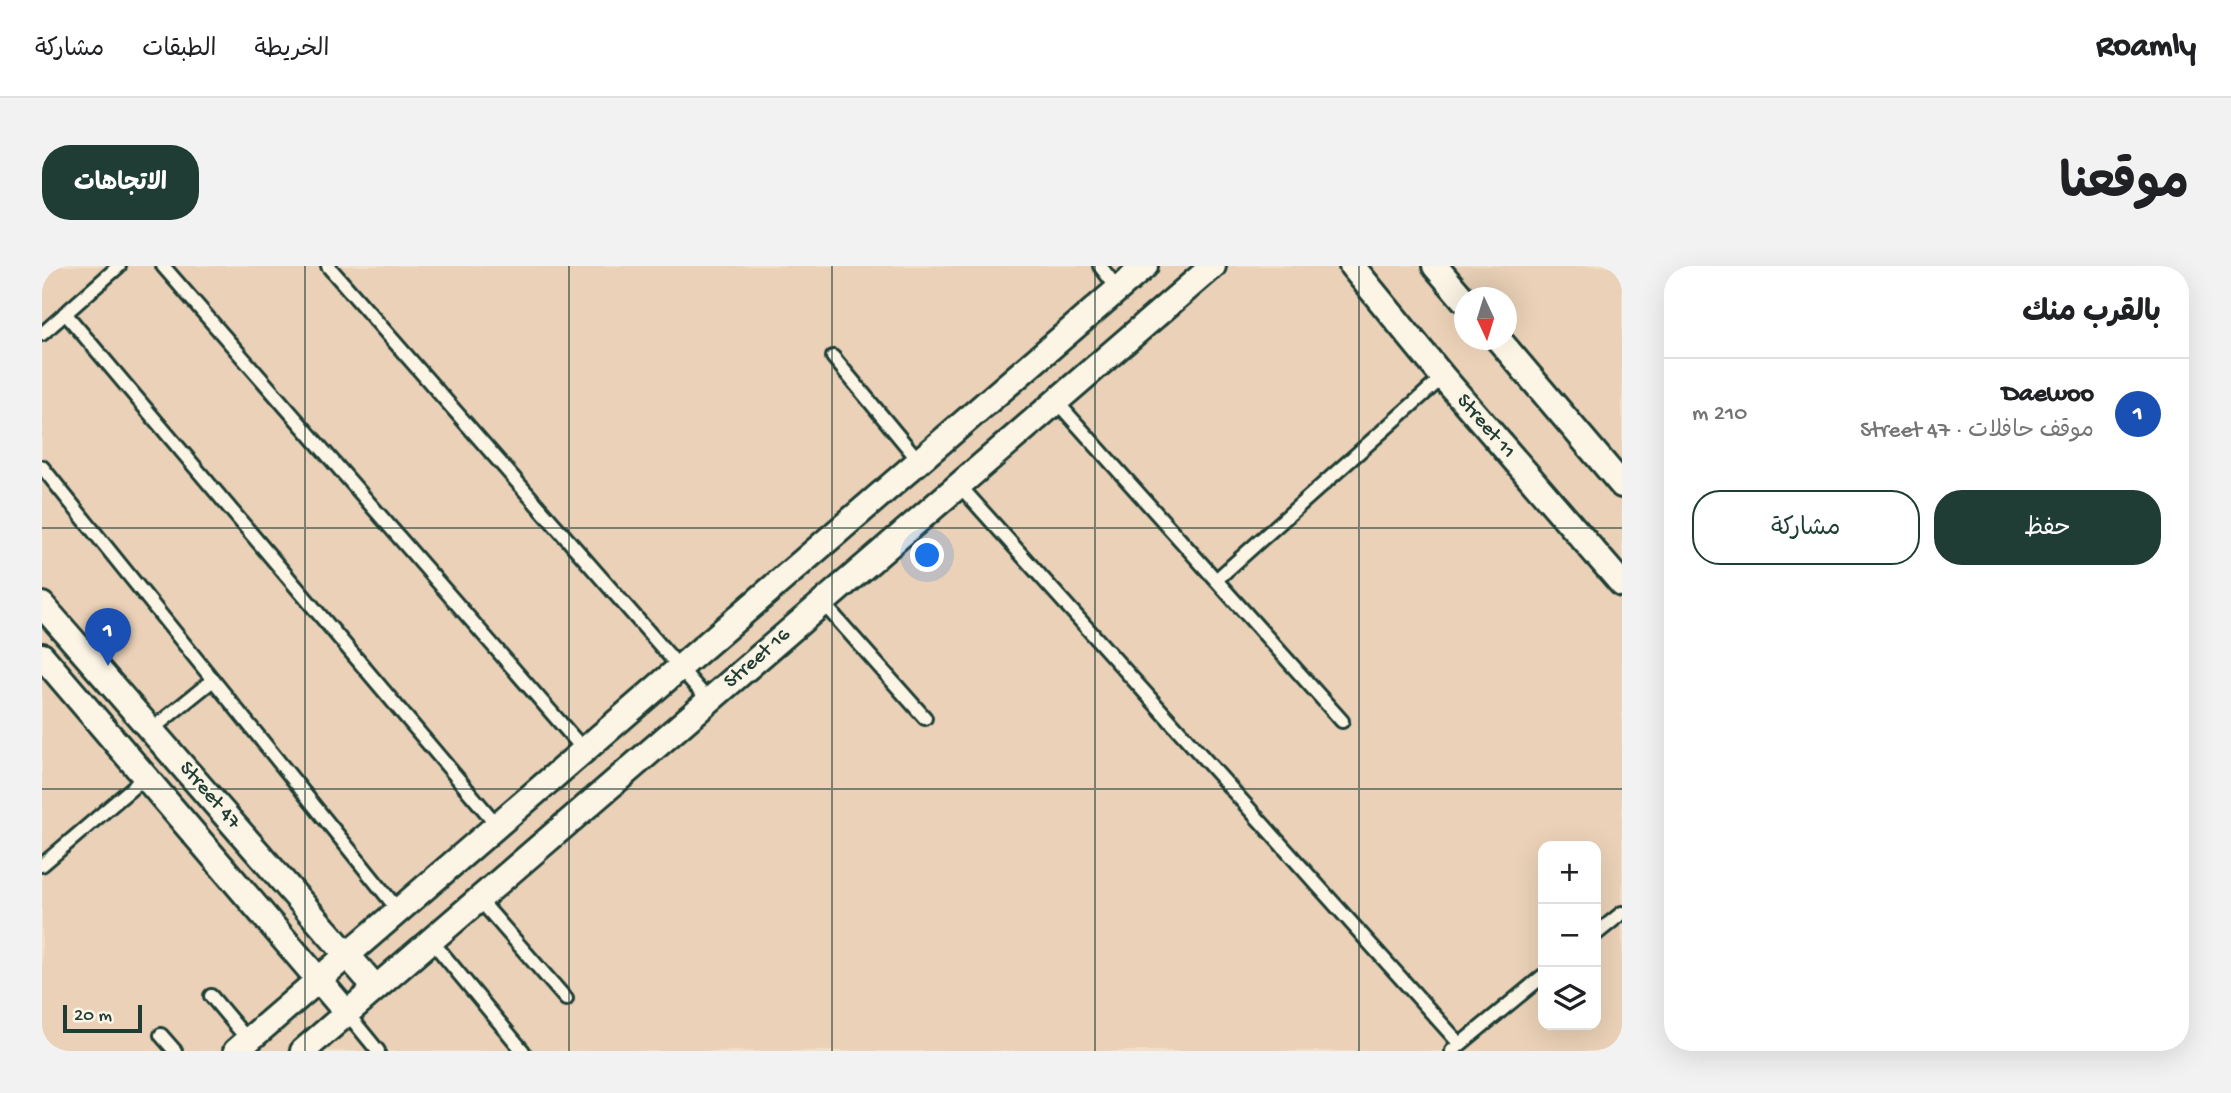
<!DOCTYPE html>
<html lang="ar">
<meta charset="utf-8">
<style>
:root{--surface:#fff;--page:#f2f2f2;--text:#202124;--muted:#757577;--line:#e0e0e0;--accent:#1f3d34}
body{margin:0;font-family:"Gochi Hand","Playpen Sans Arabic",sans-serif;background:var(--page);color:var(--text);direction:rtl}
.controls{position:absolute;right:21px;bottom:21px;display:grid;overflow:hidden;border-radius:14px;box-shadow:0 7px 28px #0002}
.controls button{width:63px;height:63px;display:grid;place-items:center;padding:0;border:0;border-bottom:2px solid var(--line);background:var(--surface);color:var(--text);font:35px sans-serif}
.compass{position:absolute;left:1412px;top:21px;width:63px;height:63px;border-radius:50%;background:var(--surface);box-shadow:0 7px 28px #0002;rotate:176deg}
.scale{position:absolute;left:21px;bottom:18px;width:79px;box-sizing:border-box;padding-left:7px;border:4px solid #1f3d34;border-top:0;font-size:19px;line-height:24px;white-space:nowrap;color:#1f3d34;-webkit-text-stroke:5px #fcf5e5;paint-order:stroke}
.you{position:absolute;left:886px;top:290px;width:24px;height:24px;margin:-18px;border:5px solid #fff;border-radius:50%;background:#1a73e8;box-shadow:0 0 0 10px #1a73e833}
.badge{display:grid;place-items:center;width:46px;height:46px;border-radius:50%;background:var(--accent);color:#fff;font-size:23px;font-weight:700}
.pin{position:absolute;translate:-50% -58px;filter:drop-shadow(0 2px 4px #0008)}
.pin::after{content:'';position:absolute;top:37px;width:24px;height:21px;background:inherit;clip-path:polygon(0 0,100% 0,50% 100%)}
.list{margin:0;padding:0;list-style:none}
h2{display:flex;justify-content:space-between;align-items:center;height:91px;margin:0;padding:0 28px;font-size:30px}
h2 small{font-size:23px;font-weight:400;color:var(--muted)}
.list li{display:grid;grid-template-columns:46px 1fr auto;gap:21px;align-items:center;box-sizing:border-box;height:112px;padding:0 28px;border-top:2px solid var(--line)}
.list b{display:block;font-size:26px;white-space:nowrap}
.list p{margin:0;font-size:23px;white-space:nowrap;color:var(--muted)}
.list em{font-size:23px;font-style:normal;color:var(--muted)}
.actions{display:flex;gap:14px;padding:21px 28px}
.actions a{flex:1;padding:16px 0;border:2px solid var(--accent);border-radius:28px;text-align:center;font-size:24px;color:var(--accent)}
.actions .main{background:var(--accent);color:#fff}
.icon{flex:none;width:38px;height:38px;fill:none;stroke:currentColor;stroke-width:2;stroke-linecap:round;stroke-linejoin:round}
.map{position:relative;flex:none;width:1580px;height:785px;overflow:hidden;direction:ltr;border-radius:28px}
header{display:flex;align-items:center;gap:42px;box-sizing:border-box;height:98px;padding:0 35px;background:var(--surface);border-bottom:2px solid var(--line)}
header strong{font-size:33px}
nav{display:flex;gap:38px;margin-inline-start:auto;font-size:24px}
.intro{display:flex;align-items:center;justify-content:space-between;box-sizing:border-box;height:168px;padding:0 42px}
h1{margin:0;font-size:49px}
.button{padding:18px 32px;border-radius:28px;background:var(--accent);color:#fff;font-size:24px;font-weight:700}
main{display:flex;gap:42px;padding:0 42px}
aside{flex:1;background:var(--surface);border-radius:28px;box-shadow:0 7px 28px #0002}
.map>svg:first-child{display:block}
.built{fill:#ead1b7;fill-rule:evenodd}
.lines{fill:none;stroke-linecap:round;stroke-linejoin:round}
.lane-casing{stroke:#1f3d34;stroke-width:18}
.street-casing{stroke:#1f3d34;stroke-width:30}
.lane{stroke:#fcf5e5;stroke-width:12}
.street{stroke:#fcf5e5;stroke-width:24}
.grid{fill:none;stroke:#1f3d34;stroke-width:2;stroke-opacity:0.55}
.labels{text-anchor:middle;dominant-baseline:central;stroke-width:5;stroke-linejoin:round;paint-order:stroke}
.street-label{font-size:21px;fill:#1f3d34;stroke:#fcf5e5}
</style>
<header>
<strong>Roamly</strong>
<nav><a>الخريطة</a><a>الطبقات</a><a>مشاركة</a></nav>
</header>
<div class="intro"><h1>موقعنا</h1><a class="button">الاتجاهات</a></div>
<main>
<aside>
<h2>بالقرب منك<small></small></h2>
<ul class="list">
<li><span class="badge" style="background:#1a4fb4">1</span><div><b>Daewoo</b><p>موقف حافلات · Street 47</p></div><em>210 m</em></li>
</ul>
<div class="actions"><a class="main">حفظ</a><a>مشاركة</a></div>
</aside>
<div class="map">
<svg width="1580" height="785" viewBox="0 0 1580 785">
<rect width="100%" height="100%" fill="#f2e0ca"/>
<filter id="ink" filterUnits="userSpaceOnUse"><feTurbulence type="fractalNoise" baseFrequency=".0143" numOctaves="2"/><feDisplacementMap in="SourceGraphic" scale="14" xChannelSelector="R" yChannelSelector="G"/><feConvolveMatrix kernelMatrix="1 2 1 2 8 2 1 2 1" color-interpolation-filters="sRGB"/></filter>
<g filter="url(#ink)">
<path class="built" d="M0 0H1580V785H0ZM1422 32H1464V74H1422ZM1501 580H1554V759H1501Z"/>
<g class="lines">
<g class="lane-casing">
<g id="lane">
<polyline points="121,0 542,484"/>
<polyline points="286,0 667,435"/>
<polyline points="1058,0 1076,23"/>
<polyline points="23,47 455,559"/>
<polyline points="0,68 77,0"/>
<polyline points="791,91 877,195"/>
<polyline points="1014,135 1300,455"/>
<polyline points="0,201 356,644"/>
<polyline points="917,219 1417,777"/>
<polyline points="1174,314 1401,111"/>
<polyline points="781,337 883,452"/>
<polyline points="109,464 171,414"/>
<polyline points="0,599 103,511"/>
<polyline points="437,633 524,733"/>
<polyline points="1554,668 1580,647"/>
<polyline points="389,674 481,785"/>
<polyline points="169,730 206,774"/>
<polyline points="305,747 336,785"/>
<polyline points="119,769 133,785"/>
<polyline points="1410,785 1501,710"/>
</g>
</g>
<g class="street-casing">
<g id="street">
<polyline points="1310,0 1401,111 1580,318"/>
<polyline points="1393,0 1422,34"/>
<polyline points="1457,74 1580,219"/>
<polyline points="0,339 334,722"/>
<polyline points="0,390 305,747"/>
<polyline points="194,785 1103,0"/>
<polyline points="261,785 1171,0"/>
</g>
</g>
<use href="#lane" class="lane"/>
<use href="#street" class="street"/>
</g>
</g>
<path class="grid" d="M263 0V785M527 0V785M790 0V785M1053 0V785M1317 0V785M0 262H1580M0 523H1580"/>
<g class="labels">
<g class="street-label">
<text transform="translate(1443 161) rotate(49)">Street 11</text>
<text transform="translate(716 393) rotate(-41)">Street 16</text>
<text transform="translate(167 530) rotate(49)">Street 47</text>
</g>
</g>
</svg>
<div class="controls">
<button>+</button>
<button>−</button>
<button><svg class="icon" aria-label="layers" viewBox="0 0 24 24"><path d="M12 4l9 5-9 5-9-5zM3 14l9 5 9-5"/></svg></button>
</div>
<svg class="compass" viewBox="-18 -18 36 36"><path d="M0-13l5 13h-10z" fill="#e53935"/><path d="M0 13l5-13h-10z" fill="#757577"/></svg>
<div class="scale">20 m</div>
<div class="you"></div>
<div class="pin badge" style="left:66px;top:400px;background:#1a4fb4">1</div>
</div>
</main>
